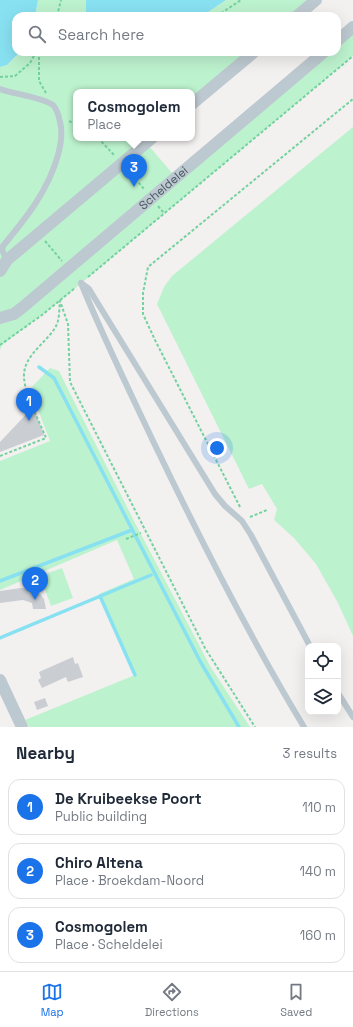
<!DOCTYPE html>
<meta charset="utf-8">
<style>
:root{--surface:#fff;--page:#f6f6f7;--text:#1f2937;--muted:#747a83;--line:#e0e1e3;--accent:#1a73e8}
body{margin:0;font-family:"Space Grotesk",sans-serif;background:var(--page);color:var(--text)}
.controls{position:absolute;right:12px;bottom:12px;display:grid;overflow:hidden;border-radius:8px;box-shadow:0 4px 16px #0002}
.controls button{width:36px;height:36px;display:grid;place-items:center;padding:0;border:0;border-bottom:1px solid var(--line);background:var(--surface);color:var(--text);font:20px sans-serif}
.you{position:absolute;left:217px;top:448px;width:14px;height:14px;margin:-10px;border:3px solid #fff;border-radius:50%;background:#1a73e8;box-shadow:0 0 0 6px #1a73e833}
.badge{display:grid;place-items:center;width:26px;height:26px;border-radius:50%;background:var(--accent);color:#fff;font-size:13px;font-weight:700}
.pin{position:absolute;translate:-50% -33px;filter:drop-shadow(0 1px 2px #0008)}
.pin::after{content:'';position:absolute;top:21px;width:14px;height:12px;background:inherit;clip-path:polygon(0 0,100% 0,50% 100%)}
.popup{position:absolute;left:73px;top:89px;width:122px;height:52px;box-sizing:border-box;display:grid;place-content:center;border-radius:8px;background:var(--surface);filter:drop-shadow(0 1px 3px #0005);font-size:13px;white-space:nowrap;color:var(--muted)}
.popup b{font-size:15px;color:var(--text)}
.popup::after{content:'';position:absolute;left:50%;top:100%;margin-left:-8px;border:8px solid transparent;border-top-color:var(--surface)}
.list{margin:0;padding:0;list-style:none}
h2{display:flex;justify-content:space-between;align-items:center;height:52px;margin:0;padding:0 16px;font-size:17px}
h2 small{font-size:13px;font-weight:400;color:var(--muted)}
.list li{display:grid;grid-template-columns:26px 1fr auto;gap:12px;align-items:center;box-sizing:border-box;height:56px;margin:0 8px 8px;padding:0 8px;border:1px solid var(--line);border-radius:12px}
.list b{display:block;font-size:15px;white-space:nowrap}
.list p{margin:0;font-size:13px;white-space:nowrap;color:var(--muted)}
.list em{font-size:13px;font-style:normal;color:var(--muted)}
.icon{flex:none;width:22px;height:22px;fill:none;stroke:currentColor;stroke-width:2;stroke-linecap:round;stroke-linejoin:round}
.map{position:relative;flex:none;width:353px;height:727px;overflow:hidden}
.search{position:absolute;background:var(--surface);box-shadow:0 4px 16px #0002;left:12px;right:12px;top:12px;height:44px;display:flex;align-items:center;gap:10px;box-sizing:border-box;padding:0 14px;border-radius:12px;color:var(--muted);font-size:15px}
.sheet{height:244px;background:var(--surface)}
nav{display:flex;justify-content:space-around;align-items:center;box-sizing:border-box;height:56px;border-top:1px solid var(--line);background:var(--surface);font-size:11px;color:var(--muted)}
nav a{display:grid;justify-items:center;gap:2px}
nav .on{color:var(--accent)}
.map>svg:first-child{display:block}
.green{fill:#bdf2ce}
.water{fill:#88e1f1}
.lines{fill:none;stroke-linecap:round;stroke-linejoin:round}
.stream{stroke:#88e1f1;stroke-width:3.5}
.building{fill:#caced3}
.path{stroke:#73d29e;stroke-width:2;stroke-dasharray:3 2;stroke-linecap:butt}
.service{stroke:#bdc9d0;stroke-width:6}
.minor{stroke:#bdc9d0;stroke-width:12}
.labels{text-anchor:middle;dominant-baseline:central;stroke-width:3;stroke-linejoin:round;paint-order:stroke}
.street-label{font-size:12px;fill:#47555f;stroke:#fff}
</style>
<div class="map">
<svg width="353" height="727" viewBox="0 0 353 727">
<rect width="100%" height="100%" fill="#f3f0f0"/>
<g class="green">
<polygon points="38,0 86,0 86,16 35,16"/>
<polygon points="226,0 308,0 289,16 202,16"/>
<polygon points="353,33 353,56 60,301 2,345 0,350 0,67 7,65 21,52 247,52 192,98 192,92 76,92 76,138 145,138 143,139 179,181 330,52 337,52 337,46"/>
<polygon points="353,127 353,636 338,603 316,564 294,538 274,520 277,509 262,484 249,489 157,304 164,287 172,276"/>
<polygon points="50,368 59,371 134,521 210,666 250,727 29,727 25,720 135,675 99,594 134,579 117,540 0,590 0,461 50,441 30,389"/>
<polygon points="62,568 73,598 51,606 40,576"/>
</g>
<g class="water">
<polygon points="0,0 38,0 35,16 16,16 16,52 20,52 7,65 0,67"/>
<polygon points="86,0 226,0 202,16 86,16"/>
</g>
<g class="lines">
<g class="stream">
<polyline points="39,367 54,378 200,661 239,727"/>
<polyline points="0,581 132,530"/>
<polyline points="100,596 135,675"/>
<polyline points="0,638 151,575"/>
</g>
</g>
<g class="building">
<polygon points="33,407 44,435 0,452 0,442"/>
<polygon points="21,588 32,589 40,594 44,599 46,609 33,609 32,603 23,600 0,603 0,591"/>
<polygon points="73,657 75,664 78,663 83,677 68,682 66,677 42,688 38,680 41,678 39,672"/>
<polygon points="45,698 48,706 37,710 34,702"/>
</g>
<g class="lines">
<g class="path">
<polyline points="57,16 61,0"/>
<polyline points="217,16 241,0"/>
<polyline points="39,52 39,81 46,93"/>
<polyline points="0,77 15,76 30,63 36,52"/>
<polyline points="69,121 76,125"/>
<polyline points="98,138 115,156"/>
<polyline points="129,171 144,189"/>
<polyline points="158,206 164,213"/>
<polyline points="45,241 62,261"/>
<polyline points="88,277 353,56"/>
<polyline points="0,345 42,315 75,288"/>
<path d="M0 456 46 438C39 420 25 396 24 377 23 356 45 344 55 328 60 320 59 309 60 301L68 324 70 382 205 648 255 727"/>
<polyline points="240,507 155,340 143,314 143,293 148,267 353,99"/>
<polyline points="250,517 267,510"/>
<polyline points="126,539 141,533"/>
</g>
<g class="service">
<path d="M0 89C14 94 42 97 53 105 57 109 59 117 60 122 63 133 61 144 58 155 48 191 26 218 3 246L2 250 7 260"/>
<path d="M81 283C103 337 129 390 154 443 200 539 249 636 304 727"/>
<polyline points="81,283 89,289 215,494 225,506 242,521 251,535 310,646"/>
<polyline points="338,693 353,717"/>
</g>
<g class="minor">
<polyline points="297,16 316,0"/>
<polyline points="337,41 353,27"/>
<polyline points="192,104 254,52"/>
<polyline points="0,271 7,260 152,138"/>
<path id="s1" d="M0 318 14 314 23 307 324 52"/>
<polyline points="0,680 22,727"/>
</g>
</g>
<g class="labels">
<g class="street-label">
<text stroke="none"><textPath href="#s1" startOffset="210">Scheldelei</textPath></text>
</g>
</g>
</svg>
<div class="controls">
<button><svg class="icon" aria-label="locate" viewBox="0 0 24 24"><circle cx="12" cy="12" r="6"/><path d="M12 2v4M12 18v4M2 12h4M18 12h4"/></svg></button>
<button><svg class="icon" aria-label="layers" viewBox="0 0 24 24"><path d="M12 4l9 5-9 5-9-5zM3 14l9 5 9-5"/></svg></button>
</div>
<div class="you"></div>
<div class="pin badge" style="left:29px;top:421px">1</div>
<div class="pin badge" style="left:35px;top:600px">2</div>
<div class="pin badge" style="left:134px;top:187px">3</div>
<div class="popup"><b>Cosmogolem</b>Place</div>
<div class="search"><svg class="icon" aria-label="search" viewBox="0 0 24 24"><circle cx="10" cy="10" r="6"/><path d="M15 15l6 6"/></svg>Search here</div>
</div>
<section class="sheet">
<h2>Nearby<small>3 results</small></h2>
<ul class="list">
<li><span class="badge">1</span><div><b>De Kruibeekse Poort</b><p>Public building</p></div><em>110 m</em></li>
<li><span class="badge">2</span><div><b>Chiro Altena</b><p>Place · Broekdam-Noord</p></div><em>140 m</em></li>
<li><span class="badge">3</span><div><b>Cosmogolem</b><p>Place · Scheldelei</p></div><em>160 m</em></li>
</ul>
</section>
<nav>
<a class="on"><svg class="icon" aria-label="map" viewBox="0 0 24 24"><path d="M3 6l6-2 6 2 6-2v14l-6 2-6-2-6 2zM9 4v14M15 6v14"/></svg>Map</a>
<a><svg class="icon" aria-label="directions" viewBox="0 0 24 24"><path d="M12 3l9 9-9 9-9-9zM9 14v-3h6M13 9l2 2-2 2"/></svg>Directions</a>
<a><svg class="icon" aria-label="saved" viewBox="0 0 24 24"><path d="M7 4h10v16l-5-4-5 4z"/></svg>Saved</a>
</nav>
